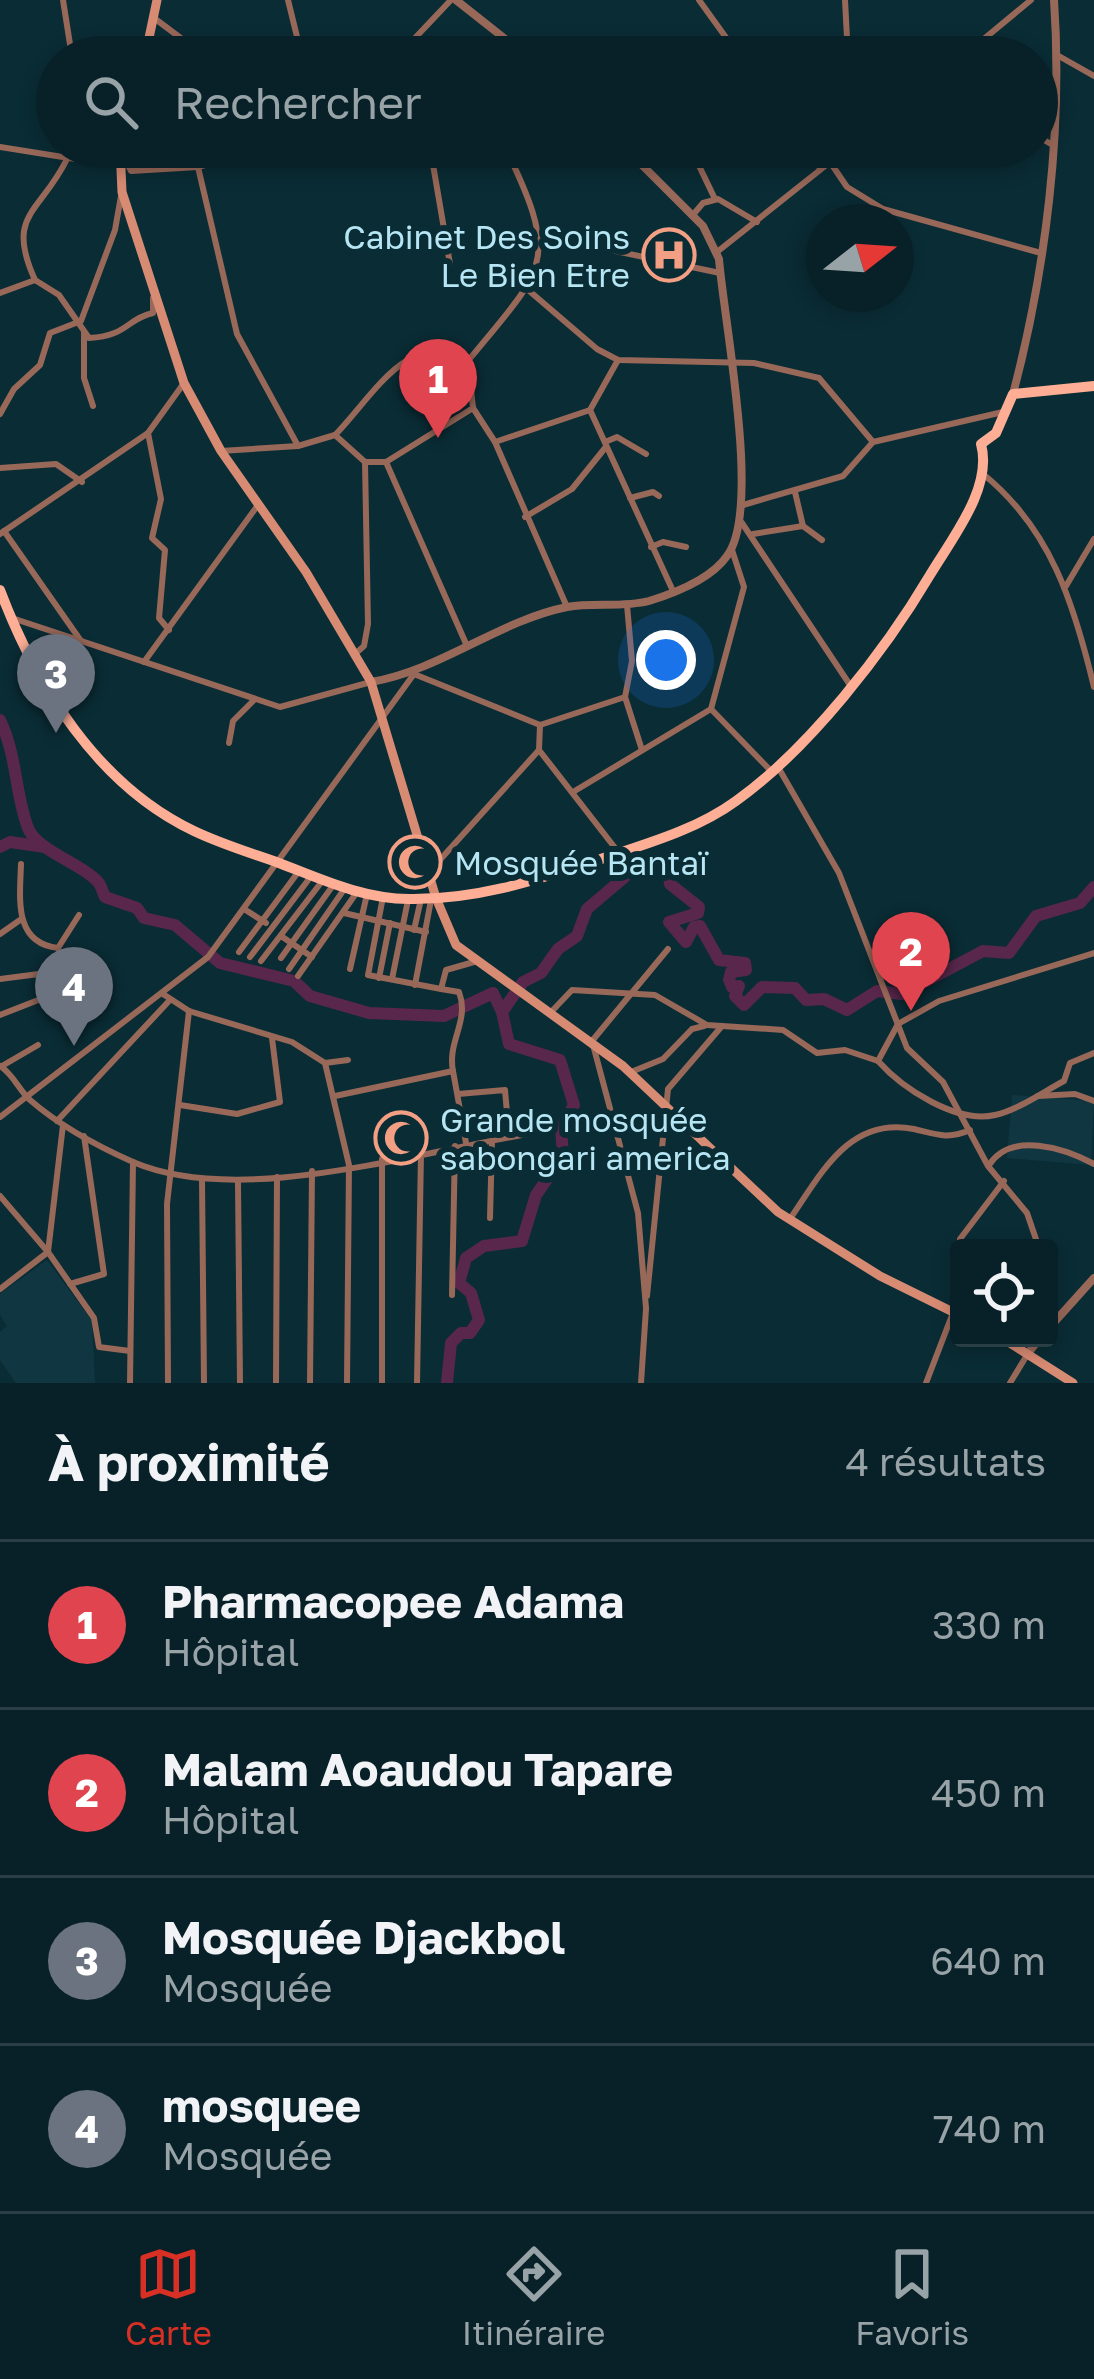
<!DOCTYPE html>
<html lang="fr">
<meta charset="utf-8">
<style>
:root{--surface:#082128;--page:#162e34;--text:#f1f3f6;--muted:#98a3a8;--line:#293e45;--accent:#d93025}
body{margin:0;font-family:"Golos Text",sans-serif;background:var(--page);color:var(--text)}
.controls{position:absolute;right:36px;bottom:36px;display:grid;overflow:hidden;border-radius:12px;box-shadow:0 6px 18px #0003}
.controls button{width:108px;height:108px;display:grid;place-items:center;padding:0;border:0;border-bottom:3px solid var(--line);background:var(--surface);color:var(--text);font:60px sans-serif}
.compass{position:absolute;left:806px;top:204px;width:108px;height:108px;border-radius:50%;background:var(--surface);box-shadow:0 6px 18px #0003;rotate:73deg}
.you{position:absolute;left:666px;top:660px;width:42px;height:42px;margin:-30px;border:9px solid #fff;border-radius:50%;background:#1a73e8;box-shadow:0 0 0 18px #1a73e833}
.badge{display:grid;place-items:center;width:78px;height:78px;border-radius:50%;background:var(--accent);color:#fff;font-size:39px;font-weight:700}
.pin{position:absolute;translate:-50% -99px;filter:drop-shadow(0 3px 6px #0008)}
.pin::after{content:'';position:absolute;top:63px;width:42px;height:36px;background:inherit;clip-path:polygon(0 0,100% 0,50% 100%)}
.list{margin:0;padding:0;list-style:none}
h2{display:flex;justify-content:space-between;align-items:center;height:156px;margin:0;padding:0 48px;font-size:51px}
h2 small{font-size:39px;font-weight:400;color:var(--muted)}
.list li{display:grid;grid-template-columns:78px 1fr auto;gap:36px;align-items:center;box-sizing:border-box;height:168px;padding:0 48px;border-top:3px solid var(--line)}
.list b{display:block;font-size:45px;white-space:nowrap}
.list p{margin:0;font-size:39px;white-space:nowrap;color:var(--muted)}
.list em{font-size:39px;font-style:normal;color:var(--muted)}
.icon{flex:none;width:66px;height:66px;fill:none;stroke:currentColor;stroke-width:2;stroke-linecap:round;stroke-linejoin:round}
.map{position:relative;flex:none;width:1094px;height:1383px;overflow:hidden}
.search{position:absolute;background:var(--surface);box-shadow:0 6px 18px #0003;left:36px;right:36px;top:36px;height:132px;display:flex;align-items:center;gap:30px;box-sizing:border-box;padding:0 42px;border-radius:66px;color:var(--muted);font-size:45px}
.sheet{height:828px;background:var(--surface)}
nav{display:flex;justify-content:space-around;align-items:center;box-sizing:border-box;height:168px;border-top:3px solid var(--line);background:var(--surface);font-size:33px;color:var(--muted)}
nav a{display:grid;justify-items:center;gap:6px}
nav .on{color:var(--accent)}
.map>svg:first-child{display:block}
.built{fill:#103741}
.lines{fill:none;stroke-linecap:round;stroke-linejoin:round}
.river{stroke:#58274b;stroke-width:12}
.minor{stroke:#986859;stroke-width:6}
.tertiary{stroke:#986859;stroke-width:8}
.secondary{stroke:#d88b73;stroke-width:9}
.primary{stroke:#fdae95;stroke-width:10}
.labels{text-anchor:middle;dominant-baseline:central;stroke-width:12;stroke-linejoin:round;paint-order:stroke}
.poi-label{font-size:33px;fill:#b6e5f3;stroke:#0a2c35;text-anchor:start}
</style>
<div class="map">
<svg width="1094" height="1383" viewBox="0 0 1094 1383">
<rect width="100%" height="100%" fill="#0a2c35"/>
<g class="built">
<polygon points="1012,1095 1094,1101 1091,1165 1007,1158"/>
<polygon points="47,1260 92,1321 95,1383 16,1383 0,1360 0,1332 7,1326 0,1315 0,1294"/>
</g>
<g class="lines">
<g class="river">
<path d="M0 720C17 755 15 794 28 828 36 850 82 864 97 881 102 885 102 892 105 897L137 908 144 918 175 925 220 963 294 981 310 996 369 1013 444 1016 493 993 502 1012 523 982 541 973 558 949 577 936 587 909 627 875 660 862 668 867 670 884 699 907 698 913 669 922 686 942 694 927 700 926 719 960 745 963 746 970 731 972 729 980 732 987 739 986 735 996 744 1005 762 987 795 988 806 1000 824 999 847 1010 877 991 902 994 983 951 1009 953 1036 916 1080 903 1094 887"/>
<polyline points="0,847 10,842 45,847"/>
<polyline points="447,1383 451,1343 461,1333 470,1333 479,1320 471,1293 459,1283 466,1258 484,1246 522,1241 536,1195 563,1156 561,1128 574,1105 560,1060 509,1044 502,1012"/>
</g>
<g class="minor">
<polyline points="63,0 72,57"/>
<polyline points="288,0 302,57"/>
<polyline points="699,0 740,57"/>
<polyline points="845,0 848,57"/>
<polyline points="154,18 206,57"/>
<polyline points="1057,55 1094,76"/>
<polyline points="397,57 451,0"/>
<polyline points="962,57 1031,0"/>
<polyline points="1037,136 1051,144"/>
<polyline points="0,147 113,165 119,151"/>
<polyline points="106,147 112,162"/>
<polyline points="430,147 450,264"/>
<polyline points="690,147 715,199"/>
<polyline points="804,147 820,168"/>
<polyline points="121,151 131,171 198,167 269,147"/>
<polyline points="830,162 847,187 883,209 1041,253"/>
<polyline points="198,167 237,334 297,444"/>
<polyline points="692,216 703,203 718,199 757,222"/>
<polyline points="539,235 720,273"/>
<polyline points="717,252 849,147"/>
<path d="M35 280C5 214 40 214 67 159"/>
<polyline points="527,289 597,349 618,360 754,363 819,378 873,442"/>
<path d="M0 293 35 280 59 295 89 338C128 336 126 319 153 313V298"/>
<polyline points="84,332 84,378 93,406"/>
<path d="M468 361C544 268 562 264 505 147"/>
<polyline points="473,408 495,442 567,607"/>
<polyline points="590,410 673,591"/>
<polyline points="0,414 14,389 40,365 50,333 81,321 115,230 121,196"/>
<polyline points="148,433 161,499 152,538 165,550 159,618 169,630"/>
<path d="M335 435C371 399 410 324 468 361L473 408 386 462H365"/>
<polyline points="495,442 590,410 618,360"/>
<polyline points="605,442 617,437 646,454"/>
<polyline points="221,451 298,446 335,435 365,462 368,624 364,646 355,654"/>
<polyline points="386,462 467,646"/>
<polyline points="0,468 56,464 82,482"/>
<path d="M983 474C1051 529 1074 604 1094 687"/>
<polyline points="795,492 803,526"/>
<polyline points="630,498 653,492 659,496"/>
<polyline points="743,505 843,476 873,442 1003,412"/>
<polyline points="525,517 572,489 605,448"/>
<polyline points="742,523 850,685"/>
<polyline points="4,531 81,641"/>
<polyline points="0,534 148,433 184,383"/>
<polyline points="753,534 803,526 822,540"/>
<polyline points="651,547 663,542 686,547"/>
<polyline points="1066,586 1094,539"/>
<polyline points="15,619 280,707 371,682"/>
<polyline points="144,662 258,505"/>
<polyline points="625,697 642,750"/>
<polyline points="711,709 770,770"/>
<polyline points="229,743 233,721 255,699"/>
<polyline points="539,750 619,853"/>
<polyline points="778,767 839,873 907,1048 943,1082 988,1166 1027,1213 1039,1248"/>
<polyline points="573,792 711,709 744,587 732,550"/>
<path d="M21 864C20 898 13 943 58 948"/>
<polyline points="429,872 539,750 540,725"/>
<polyline points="383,897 368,975 441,989 446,970 474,962"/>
<polyline points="244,909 266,923"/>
<polyline points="344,913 426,932"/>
<polyline points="414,930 421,899"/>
<polyline points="0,934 20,920"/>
<polyline points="281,936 312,957"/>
<polyline points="239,952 299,871"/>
<polyline points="250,957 312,875"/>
<polyline points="281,958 334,884"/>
<polyline points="261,961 323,880"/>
<polyline points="289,969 345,888"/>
<polyline points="350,969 367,894"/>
<polyline points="298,976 357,892"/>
<polyline points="379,978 390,923"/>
<polyline points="0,979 62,971"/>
<polyline points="392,979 408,900"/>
<polyline points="415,985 431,900"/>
<path d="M441 989 459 992C470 1021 447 1041 453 1071"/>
<polyline points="163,994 189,1011 292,1042 325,1063 348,1060"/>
<polyline points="553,1010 572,990 655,995 707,1025 783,1030 817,1053 845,1050 878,1061 898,1024 939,1001 1094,953"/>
<polyline points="0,1015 69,988 58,948 79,915"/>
<path d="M878 1061C902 1088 956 1124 995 1115 1018 1110 1043 1092 1064 1081L1070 1063 1094 1053"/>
<polyline points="325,1063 349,1165 347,1383"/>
<path d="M0 1066C13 1074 19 1090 30 1100 60 1126 97 1146 133 1162 245 1210 432 1147 552 1130"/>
<polyline points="2,1066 38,1045"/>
<polyline points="631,1072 663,1059 692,1029 704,1026"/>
<polyline points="458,1094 505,1090 509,1136"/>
<polyline points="335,1096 453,1071 466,1143"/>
<polyline points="1038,1096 1075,1094 1094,1101"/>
<polyline points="180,1105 237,1114 280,1102 272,1038"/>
<polyline points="0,1117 208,957 414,674 540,725 625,697 632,661 627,605"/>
<polyline points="57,1121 169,1001"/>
<polyline points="63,1125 48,1252 94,1318 99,1347 130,1351"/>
<path d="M989 1165C1011 1131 1064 1148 1094 1164"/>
<polyline points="202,1180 204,1383"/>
<polyline points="238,1183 240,1383"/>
<polyline points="0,1196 48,1252 0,1289"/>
<polyline points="490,1218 492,1141"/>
<path d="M790 1219C821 1174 849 1116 914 1129 935 1134 948 1140 970 1130"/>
<polyline points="959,1250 960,1239 1004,1181"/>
<polyline points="70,1284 104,1274 84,1136"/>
<polyline points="452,1295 455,1146"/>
<polyline points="647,1296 668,1089 722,1026"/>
<polyline points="646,1308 638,1213 592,1041 668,949"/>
<polyline points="130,1383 133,1162"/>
<polyline points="168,1383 167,1204 189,1011"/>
<polyline points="276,1383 277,1177"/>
<polyline points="310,1383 312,1171"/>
<polyline points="382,1383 382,1159"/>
<polyline points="417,1383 421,1153"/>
<polyline points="641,1383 646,1309"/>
<polyline points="926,1383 959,1297"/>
<polyline points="1010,1383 1027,1355"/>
</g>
<g class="tertiary">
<polyline points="456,0 528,57"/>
<path d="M1013 394C1046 269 1063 130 1054 0"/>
<path d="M371 682C441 670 498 621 567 607 594 602 622 608 649 601 675 593 711 579 727 556 762 510 724 322 719 259L703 226 624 147"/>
<polyline points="1049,1328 1094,1278"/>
<polyline points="1029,1352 1040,1338"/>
</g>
<g class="secondary">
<polyline points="145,57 157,0"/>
<polyline points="120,147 122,192 184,383 221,451 306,572 371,682 436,898 456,945 623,1066 778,1212 880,1276 959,1315"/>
<polyline points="1002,1338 1073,1383"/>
</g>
<path class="primary" d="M0 590C36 685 97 785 194 831 221 844 251 853 279 863 321 879 363 899 409 899 475 900 533 881 595 861 642 845 695 831 736 801 809 749 885 651 930 575 952 538 993 488 981 444L996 433 1013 394 1094 386"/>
</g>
<defs>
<g id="hospital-ring" transform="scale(2.7)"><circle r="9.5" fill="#0a2c35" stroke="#f39f84" stroke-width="1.5"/><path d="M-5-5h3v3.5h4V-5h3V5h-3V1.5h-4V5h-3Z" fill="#f39f84"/></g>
<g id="mosque-ring" transform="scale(2.7)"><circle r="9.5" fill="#0a2c35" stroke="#f39f84" stroke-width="1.5"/><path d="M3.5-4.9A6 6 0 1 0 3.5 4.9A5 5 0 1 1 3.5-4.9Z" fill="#f39f84"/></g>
</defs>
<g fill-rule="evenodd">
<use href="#hospital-ring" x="669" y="255"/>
<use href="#mosque-ring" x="415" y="862"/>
<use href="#mosque-ring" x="401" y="1138"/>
</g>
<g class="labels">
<g class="poi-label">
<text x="630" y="236" text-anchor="end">Cabinet Des Soins<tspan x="630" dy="38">Le Bien Etre</tspan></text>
<text x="454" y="862">Mosquée Bantaï</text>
<text x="440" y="1119">Grande mosquée<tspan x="440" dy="38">sabongari america</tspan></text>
</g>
</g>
</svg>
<div class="controls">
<button><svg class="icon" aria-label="locate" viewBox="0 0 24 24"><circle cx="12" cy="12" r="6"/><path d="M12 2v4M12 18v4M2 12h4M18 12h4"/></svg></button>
</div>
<svg class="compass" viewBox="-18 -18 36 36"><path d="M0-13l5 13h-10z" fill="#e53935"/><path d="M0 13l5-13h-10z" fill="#98a3a8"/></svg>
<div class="you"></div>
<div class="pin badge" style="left:438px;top:438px;background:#e0444e">1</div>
<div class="pin badge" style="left:911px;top:1011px;background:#e0444e">2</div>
<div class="pin badge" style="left:56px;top:733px;background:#6b7280">3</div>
<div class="pin badge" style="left:74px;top:1046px;background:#6b7280">4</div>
<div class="search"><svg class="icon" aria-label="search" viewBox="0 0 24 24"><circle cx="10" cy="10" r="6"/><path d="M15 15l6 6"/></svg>Rechercher</div>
</div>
<section class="sheet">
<h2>À proximité<small>4 résultats</small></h2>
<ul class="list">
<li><span class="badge" style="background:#e0444e">1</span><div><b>Pharmacopee Adama</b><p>Hôpital</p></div><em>330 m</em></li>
<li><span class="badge" style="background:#e0444e">2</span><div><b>Malam Aoaudou Tapare</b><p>Hôpital</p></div><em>450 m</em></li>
<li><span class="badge" style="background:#6b7280">3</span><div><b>Mosquée Djackbol</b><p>Mosquée</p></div><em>640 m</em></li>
<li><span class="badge" style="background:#6b7280">4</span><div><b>mosquee</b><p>Mosquée</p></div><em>740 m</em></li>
</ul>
</section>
<nav>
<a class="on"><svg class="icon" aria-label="map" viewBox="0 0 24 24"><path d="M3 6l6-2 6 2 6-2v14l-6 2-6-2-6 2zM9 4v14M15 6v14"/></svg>Carte</a>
<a><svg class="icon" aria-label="directions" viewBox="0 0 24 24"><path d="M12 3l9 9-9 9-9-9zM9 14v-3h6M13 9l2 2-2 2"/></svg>Itinéraire</a>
<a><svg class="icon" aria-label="saved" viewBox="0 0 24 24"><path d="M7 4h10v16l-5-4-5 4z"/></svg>Favoris</a>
</nav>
